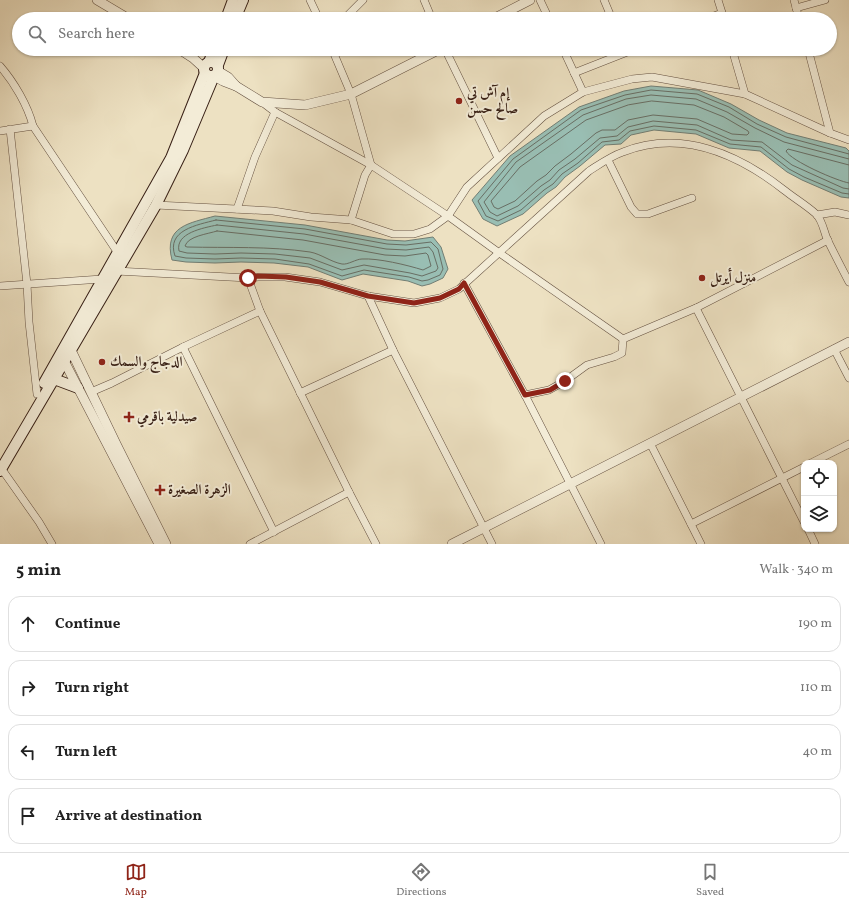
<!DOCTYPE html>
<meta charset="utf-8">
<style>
:root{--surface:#fff;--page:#f6f6f6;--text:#222;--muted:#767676;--line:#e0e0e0;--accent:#8f2418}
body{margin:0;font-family:Vollkorn,Amiri,serif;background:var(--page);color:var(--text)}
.controls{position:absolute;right:12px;bottom:12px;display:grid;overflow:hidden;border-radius:8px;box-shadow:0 1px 3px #0004}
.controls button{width:36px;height:36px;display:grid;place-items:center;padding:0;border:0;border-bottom:1px solid var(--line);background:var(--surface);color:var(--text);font:20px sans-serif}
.stop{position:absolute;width:12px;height:12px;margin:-9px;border:3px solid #8f2418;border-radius:50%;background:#fff}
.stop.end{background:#8f2418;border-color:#fff;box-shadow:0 1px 4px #0008}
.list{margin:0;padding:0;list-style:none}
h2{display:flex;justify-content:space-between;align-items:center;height:52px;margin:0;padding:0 16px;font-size:17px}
h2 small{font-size:13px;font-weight:400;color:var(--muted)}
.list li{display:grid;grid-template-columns:26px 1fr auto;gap:12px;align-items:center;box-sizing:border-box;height:56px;margin:0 8px 8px;padding:0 8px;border:1px solid var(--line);border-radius:12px}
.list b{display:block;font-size:15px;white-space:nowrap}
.list em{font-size:13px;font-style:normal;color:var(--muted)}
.icon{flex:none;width:22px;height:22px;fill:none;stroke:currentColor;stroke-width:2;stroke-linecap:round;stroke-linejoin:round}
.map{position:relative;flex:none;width:849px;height:544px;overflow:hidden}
.search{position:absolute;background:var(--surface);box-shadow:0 1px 3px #0004;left:12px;right:12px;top:12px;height:44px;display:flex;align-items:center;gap:10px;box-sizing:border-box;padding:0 14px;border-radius:22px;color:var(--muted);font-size:15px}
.sheet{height:308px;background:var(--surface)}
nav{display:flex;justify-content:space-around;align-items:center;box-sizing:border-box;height:56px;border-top:1px solid var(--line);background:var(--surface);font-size:11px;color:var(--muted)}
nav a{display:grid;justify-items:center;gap:2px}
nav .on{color:var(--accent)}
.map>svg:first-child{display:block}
.water{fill:#99beb3;stroke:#727e74}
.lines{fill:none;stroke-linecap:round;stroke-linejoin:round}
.shore{stroke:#686e64;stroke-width:1}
.minor-casing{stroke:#645040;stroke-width:8}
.tertiary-casing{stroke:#645040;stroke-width:10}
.secondary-casing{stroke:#371f15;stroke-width:12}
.minor{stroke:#f3ecd7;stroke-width:7}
.tertiary{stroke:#f3ecd7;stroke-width:9}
.secondary{stroke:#f3ecd7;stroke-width:10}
.route{stroke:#8f2418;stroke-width:5}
.poi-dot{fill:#8f2418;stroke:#f3ecd7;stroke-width:1.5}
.labels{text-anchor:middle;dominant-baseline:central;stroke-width:4;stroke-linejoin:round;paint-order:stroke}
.poi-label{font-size:14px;font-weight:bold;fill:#371f15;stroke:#f3ecd7;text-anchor:start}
</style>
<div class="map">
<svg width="849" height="544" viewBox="0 0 849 544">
<rect width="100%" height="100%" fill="#ede1c2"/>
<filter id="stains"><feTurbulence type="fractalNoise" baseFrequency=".005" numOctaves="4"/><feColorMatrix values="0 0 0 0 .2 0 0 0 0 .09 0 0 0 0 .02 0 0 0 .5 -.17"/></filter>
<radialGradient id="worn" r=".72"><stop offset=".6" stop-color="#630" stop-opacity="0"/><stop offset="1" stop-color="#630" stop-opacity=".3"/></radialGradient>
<g class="water">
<polygon points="651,86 698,90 731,104 759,120 787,133 846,148 849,151 849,198 841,197 802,180 787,172 760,151 729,148 696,134 654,130 631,135 621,144 605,145 580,166 565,177 556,187 547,193 523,214 497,226 483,219 472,200 510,156 579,107 624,91"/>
<path d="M215 216 305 225 387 240 405 241 433 237 441 247 448 269 443 278 430 284 422 286 408 281 363 274 342 280 308 267 274 263 241 262 215 263 186 262 172 260C163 226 190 223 215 216Z"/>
</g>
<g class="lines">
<g class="shore">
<polygon points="652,101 694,105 724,117 748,131 749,133 747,135 732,134 697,119 653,115 628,120 615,130 602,130 596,133 571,154 555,166 546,175 537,181 515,201 498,209 494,207 491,201 520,167 586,120 628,105"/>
<polyline points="849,154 786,137 757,124 729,107 697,94 651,90 625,95 581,110 513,159 478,201 486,216 498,221 521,210 544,190 553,184 562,174 578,163 602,142 619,140 630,131 654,126 696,130 730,144 761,147 789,169 804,177 842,193 849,194"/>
<polyline points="849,159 784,142 755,128 727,112 696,99 651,95 626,99 583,115 516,162 484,202 490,212 497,216 518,206 541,186 550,180 559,170 575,159 600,138 617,136 628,127 653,121 697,125 731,140 762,142 792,165 843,188 849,189"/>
<path d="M849 165 788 149 786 151C791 161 837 181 849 183"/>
<path d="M216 220 305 229 387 244 406 245 431 242 438 249 443 269 440 275 428 280 422 281 409 277 364 270 342 276 309 264 275 259 241 258 215 259 186 258 175 256C166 230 197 225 216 220Z"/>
<path d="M217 225 304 234 386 249 406 250 429 247 433 252 438 268 436 271 422 276 410 273 364 265 342 270 310 258 275 254 241 253 215 254 187 253 179 251C175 233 203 228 217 225Z"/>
<path d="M217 231 303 240 385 255 405 256 426 253 428 255 431 266 423 270C407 265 378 258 362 259 356 259 348 265 342 264 331 262 321 254 310 252 269 246 228 248 187 247L185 246C188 236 208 234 217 231Z"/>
</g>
<g class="minor-casing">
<g id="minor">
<polyline points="310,0 319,19"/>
<polyline points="424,0 432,19"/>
<polyline points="540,0 549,19"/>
<polyline points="604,0 612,19"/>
<polyline points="718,0 724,19"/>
<polyline points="794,0 799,19"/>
<polyline points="796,8 825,0"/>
<polyline points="344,19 363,0"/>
<polyline points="706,19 722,13"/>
<polyline points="332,49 351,94 371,165 365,175 351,220"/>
<polyline points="445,49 498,158"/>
<polyline points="563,49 583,92"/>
<polyline points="732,49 745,94"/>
<polyline points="808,49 830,133"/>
<path d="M0 66C14 82 28 106 33 126L118 253"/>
<polyline points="574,73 635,49"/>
<polyline points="262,102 275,112 371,165 448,216 498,252 623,339 696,308 828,240"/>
<polyline points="10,129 27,284 29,322 37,394"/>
<polyline points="0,131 33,126"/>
<polyline points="608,160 631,207 637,214 648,214 692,198"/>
<polyline points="156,205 273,211 311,217 351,220 393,234 414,234 430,229 448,216 467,187 544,116 583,92 632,79 652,77 745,94 830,133 849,140"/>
<polyline points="237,209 255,157 275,112"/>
<polyline points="817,215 835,212 849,215"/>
<path d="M116 271 248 278 258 277H285L320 282 368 296 414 303 440 298 459 289 589 171C600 164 611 156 623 152 681 129 738 154 784 190 794 198 806 205 816 214 823 221 824 233 828 241 835 255 842 269 849 282"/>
<polyline points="248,278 260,311 349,492 376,544"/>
<polyline points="464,283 525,395 601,544"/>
<polyline points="0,286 102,279"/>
<polyline points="368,296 393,350 492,544"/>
<polyline points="696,308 804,522"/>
<polyline points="183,347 274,532"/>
<polyline points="834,349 849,378"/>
<polyline points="91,392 112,383 183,347 260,311"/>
<polyline points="300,393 393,350"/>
<polyline points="525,395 549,390 565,381 587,365 614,357 622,353 623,339"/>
<polyline points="650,443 701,544"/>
<polyline points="811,463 849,444"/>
<polyline points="1,468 39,522 52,544"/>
<polyline points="691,524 804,467"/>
<polyline points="808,529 815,544"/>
<polyline points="250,544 349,492"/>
</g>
</g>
<g class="tertiary-casing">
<g id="tertiary">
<polyline points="97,0 129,19"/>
<polyline points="493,19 530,0"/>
<polyline points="179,49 193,58 204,68"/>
<polyline points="218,71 228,77 236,86"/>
<polyline points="214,76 223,81 236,86 262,102 305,105 351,94 440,49"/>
<polyline points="68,344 116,444 166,544"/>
<polyline points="62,357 159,544"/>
<polyline points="452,544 849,342"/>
</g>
</g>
<g class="secondary-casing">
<g id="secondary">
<polyline points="226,19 233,0"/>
<polyline points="235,19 243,0"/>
<circle cx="211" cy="69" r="7"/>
<polyline points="209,62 214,49"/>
<polyline points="218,65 224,49"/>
<polyline points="54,379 78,388"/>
<polyline points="44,383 171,158 205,73"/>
<polyline points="0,471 156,205 183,150 214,76"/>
</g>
</g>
<use href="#minor" class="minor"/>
<use href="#tertiary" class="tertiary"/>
<use href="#secondary" class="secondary"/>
</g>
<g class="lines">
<polyline class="route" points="248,278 258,276 286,277 320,282 368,296 414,303 440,298 459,289 464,283 525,395 550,390 565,381"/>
</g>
<g class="poi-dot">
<circle cx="459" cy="101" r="4"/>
<circle cx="702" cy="278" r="4"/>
<circle cx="102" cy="362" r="4"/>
<path d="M127 411h4v4h4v4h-4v4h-4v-4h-4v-4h4z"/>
<path d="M158 484h4v4h4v4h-4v4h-4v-4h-4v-4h4z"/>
</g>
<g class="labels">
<g class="poi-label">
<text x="467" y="93">إم آش تي<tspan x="467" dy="16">صالح حسن</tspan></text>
<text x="710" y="278">منزل أيرتل</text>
<text x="110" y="362">الدجاج والسمك</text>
<text x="137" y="417">صيدلية باقرمي</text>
<text x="168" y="490">الزهرة الصغيرة</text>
</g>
</g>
<rect width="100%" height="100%" filter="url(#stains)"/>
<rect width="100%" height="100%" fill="url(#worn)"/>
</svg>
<div class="controls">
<button><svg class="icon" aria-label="locate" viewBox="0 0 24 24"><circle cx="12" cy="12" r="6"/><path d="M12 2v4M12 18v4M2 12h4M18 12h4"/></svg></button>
<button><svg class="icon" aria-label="layers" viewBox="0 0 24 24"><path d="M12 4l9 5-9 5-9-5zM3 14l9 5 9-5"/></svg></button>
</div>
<div class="stop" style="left:248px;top:278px"></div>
<div class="stop end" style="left:565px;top:381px"></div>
<div class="search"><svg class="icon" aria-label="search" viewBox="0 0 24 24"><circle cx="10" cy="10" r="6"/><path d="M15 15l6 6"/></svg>Search here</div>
</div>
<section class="sheet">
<h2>5 min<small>Walk · 340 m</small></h2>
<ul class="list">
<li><svg class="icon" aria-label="ahead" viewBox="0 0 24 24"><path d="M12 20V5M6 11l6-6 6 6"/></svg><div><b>Continue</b></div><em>190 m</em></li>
<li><svg class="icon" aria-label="right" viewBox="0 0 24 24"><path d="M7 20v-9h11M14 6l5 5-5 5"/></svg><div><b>Turn right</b></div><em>110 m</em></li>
<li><svg class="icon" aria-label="left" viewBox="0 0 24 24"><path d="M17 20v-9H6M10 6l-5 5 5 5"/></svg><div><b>Turn left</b></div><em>40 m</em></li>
<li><svg class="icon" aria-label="arrive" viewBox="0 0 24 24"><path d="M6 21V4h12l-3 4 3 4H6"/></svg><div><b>Arrive at destination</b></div></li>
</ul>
</section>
<nav>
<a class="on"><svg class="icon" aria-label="map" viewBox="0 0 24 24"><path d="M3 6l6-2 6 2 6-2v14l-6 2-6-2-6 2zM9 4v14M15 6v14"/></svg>Map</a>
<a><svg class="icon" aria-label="directions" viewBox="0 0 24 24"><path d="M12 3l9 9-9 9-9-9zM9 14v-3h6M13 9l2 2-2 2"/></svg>Directions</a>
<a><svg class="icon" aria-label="saved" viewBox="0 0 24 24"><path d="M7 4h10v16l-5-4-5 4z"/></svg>Saved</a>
</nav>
